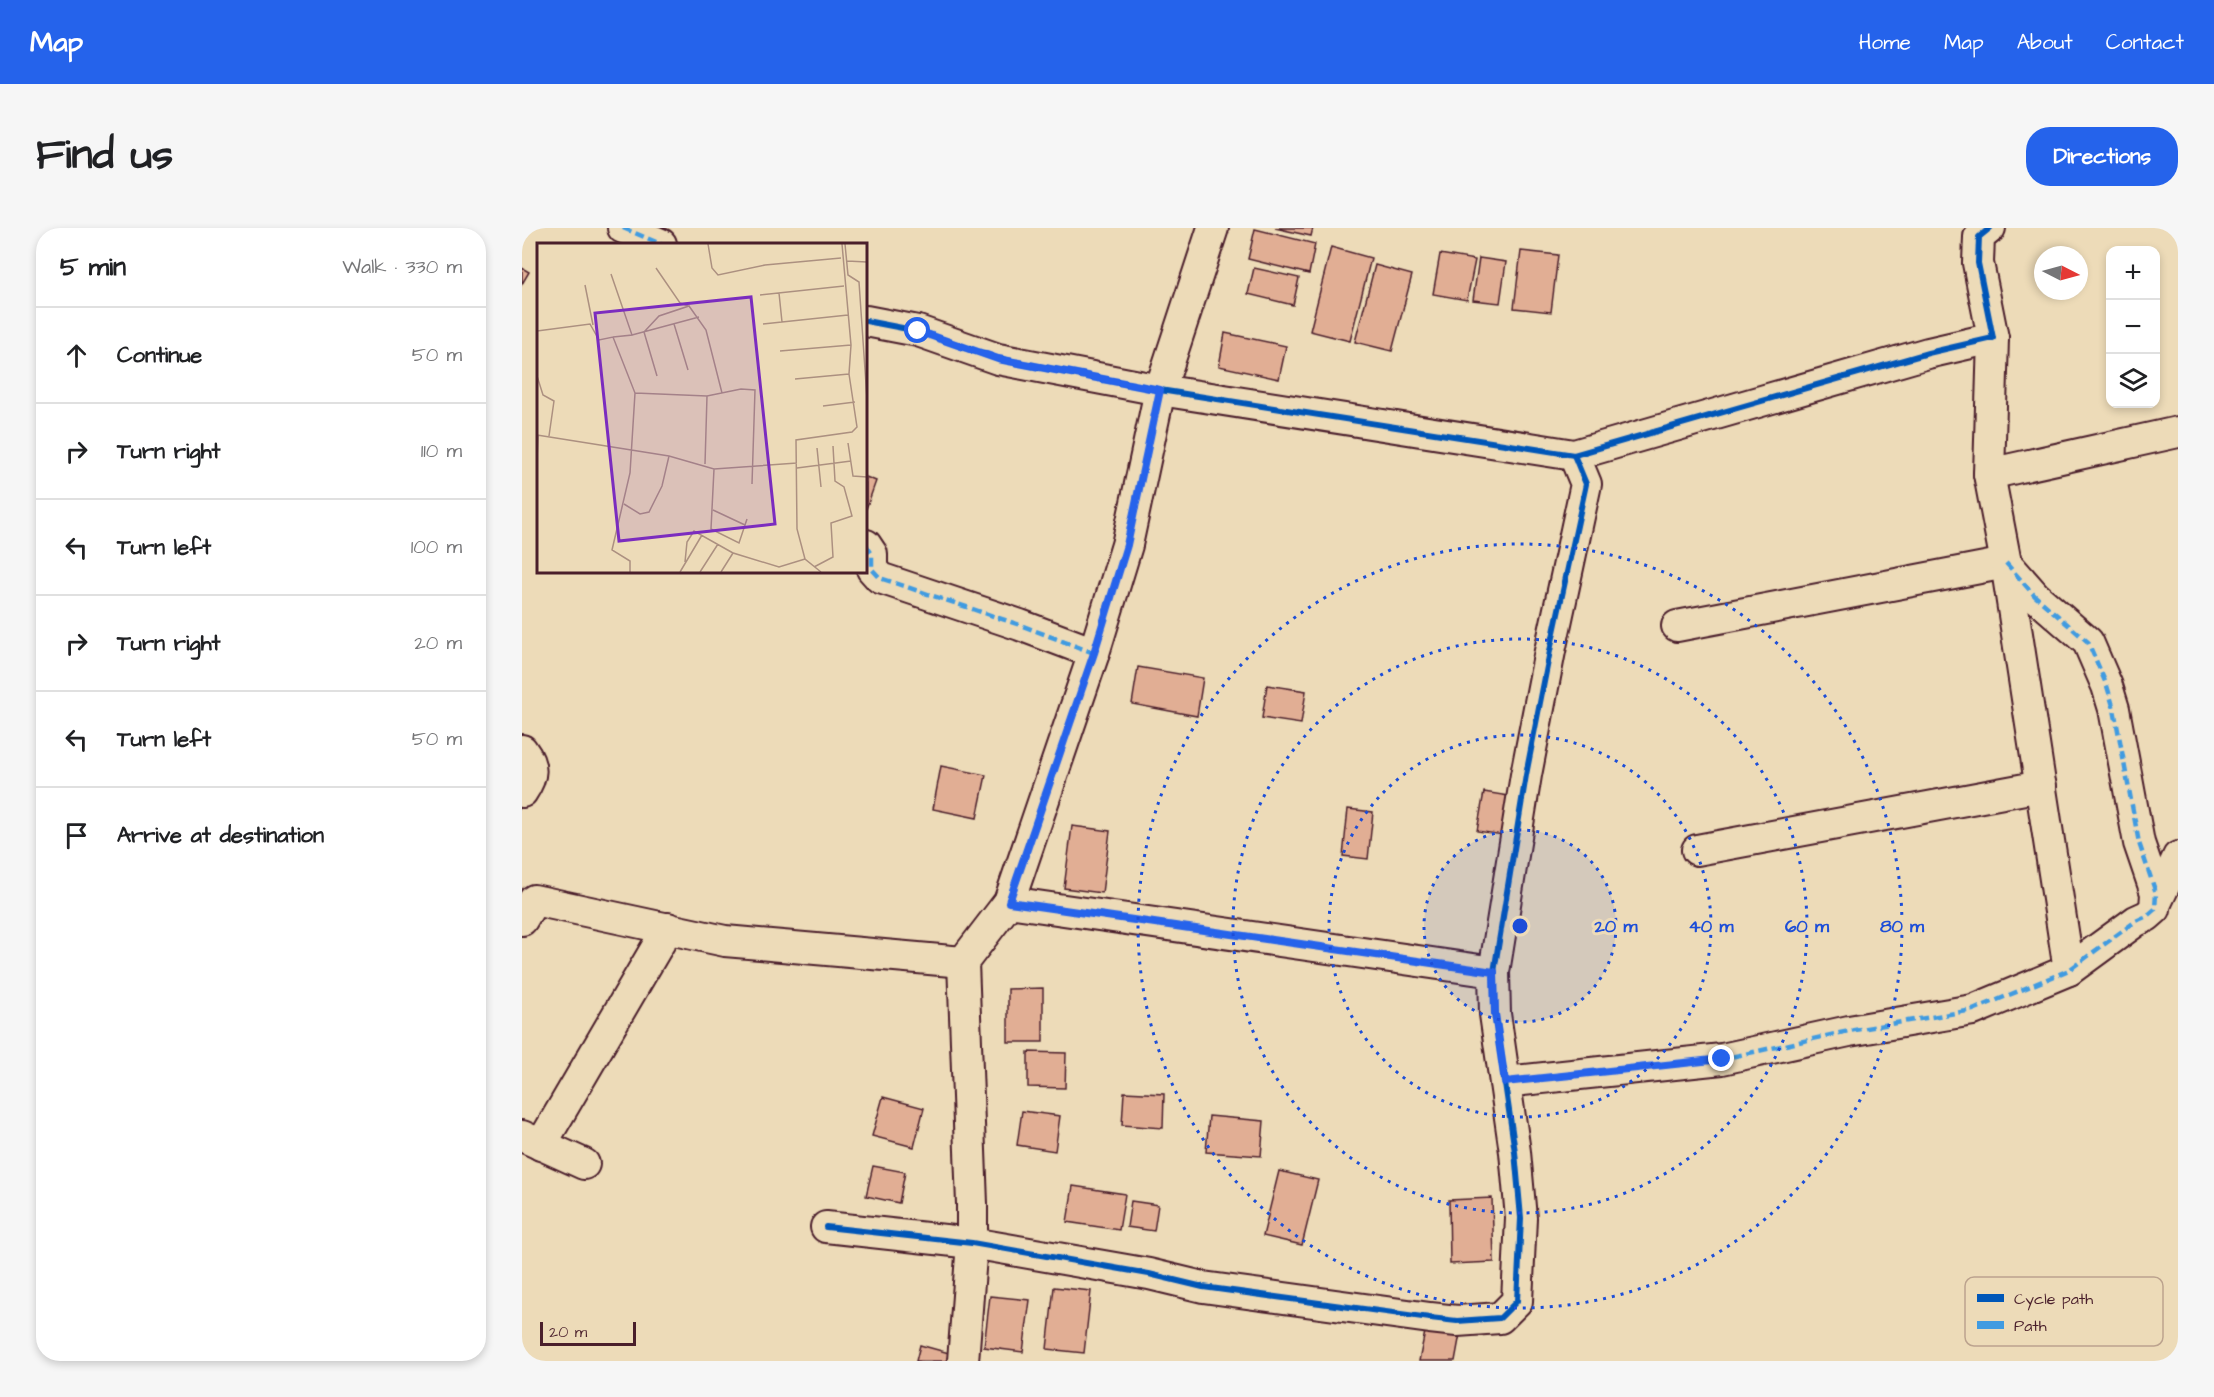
<!DOCTYPE html>
<meta charset="utf-8">
<style>
:root{--surface:#fff;--page:#f6f6f6;--text:#202124;--muted:#757577;--line:#e0e0e0;--accent:#2563eb}
body{margin:0;font-family:"Architects Daughter",sans-serif;background:var(--page);color:var(--text)}
.controls{position:absolute;right:18px;top:18px;display:grid;overflow:hidden;border-radius:12px;box-shadow:0 3px 9px #0003}
.controls button{width:54px;height:54px;display:grid;place-items:center;padding:0;border:0;border-bottom:2px solid var(--line);background:var(--surface);color:var(--text);font:30px sans-serif}
.compass{position:absolute;left:1512px;top:18px;width:54px;height:54px;border-radius:50%;background:var(--surface);box-shadow:0 3px 9px #0003;rotate:96deg}
.scale{position:absolute;left:18px;bottom:15px;width:96px;box-sizing:border-box;padding-left:6px;border:3px solid #4a1f2b;border-top:0;font-size:16px;line-height:21px;white-space:nowrap;color:#4a1f2b;-webkit-text-stroke:4px #eddbb8;paint-order:stroke}
.stop{position:absolute;width:18px;height:18px;margin:-14px;border:4px solid #2563eb;border-radius:50%;background:#fff}
.stop.end{background:#2563eb;border-color:#fff;box-shadow:0 2px 6px #0008}
.list{margin:0;padding:0;list-style:none}
h2{display:flex;justify-content:space-between;align-items:center;height:78px;margin:0;padding:0 24px;font-size:26px}
h2 small{font-size:20px;font-weight:400;color:var(--muted)}
.list li{display:grid;grid-template-columns:39px 1fr auto;gap:18px;align-items:center;box-sizing:border-box;height:96px;padding:0 24px;border-top:2px solid var(--line)}
.list b{display:block;font-size:22px;white-space:nowrap}
.list em{font-size:20px;font-style:normal;color:var(--muted)}
.icon{flex:none;width:33px;height:33px;fill:none;stroke:currentColor;stroke-width:2;stroke-linecap:round;stroke-linejoin:round}
.map{position:relative;flex:none;width:1656px;height:1133px;overflow:hidden;border-radius:24px}
header{display:flex;align-items:center;gap:36px;box-sizing:border-box;height:84px;padding:0 30px;background:var(--accent);color:#fff}
header strong{font-size:28px}
nav{display:flex;gap:33px;margin-inline-start:auto;font-size:21px}
.intro{display:flex;align-items:center;justify-content:space-between;box-sizing:border-box;height:144px;padding:0 36px}
h1{margin:0;font-size:42px}
.button{padding:15px 27px;border-radius:24px;background:var(--accent);color:#fff;font-size:21px;font-weight:700}
main{display:flex;gap:36px;padding:0 36px}
aside{flex:1;background:var(--surface);border-radius:24px;box-shadow:0 3px 9px #0003}
.map>svg:first-child{display:block}
.building{fill:#e1ae94;stroke:#4a1f2b;stroke-width:1.5}
.lines{fill:none;stroke-linecap:round;stroke-linejoin:round}
.street-casing{stroke:#4a1f2b;stroke-width:34}
.street{stroke:#eddbb8;stroke-width:30}
.quiet{stroke:#409be1;stroke-width:4.5;stroke-dasharray:9 4.5;stroke-linecap:butt}
.cycleway-casing{stroke:#eddbb8;stroke-width:10}
.cycleway{stroke:#0057b8;stroke-width:6}
.route{stroke:#2563eb;stroke-width:8}
.ring{fill:none;stroke:#1d4ed8;stroke-width:3;stroke-dasharray:3 6}
.inset-road{fill:none;stroke:#ac9080;stroke-width:1.5}
.view{fill:#7b2cbf;fill-opacity:0.15;stroke:#7b2cbf;stroke-width:3}
.inset-edge{fill:none;stroke:#4a1f2b;stroke-width:3}
.key{fill:#eddbb8;stroke:#bca38e;stroke-width:1.5}
.key-label{font-size:16px;fill:#4a1f2b}
.centre{fill:#1d4ed8;stroke:#eddbb8;stroke-width:3}
.ring-label{font-size:18px;text-anchor:middle;font-weight:bold;fill:#1d4ed8;stroke:#eddbb8;stroke-width:6;stroke-linejoin:round;paint-order:stroke}
</style>
<header>
<strong>Map</strong>
<nav><a>Home</a><a>Map</a><a>About</a><a>Contact</a></nav>
</header>
<div class="intro"><h1>Find us</h1><a class="button">Directions</a></div>
<main>
<aside>
<h2>5 min<small>Walk · 330 m</small></h2>
<ul class="list">
<li><svg class="icon" aria-label="ahead" viewBox="0 0 24 24"><path d="M12 20V5M6 11l6-6 6 6"/></svg><div><b>Continue</b></div><em>50 m</em></li>
<li><svg class="icon" aria-label="right" viewBox="0 0 24 24"><path d="M7 20v-9h11M14 6l5 5-5 5"/></svg><div><b>Turn right</b></div><em>110 m</em></li>
<li><svg class="icon" aria-label="left" viewBox="0 0 24 24"><path d="M17 20v-9H6M10 6l-5 5 5 5"/></svg><div><b>Turn left</b></div><em>100 m</em></li>
<li><svg class="icon" aria-label="right" viewBox="0 0 24 24"><path d="M7 20v-9h11M14 6l5 5-5 5"/></svg><div><b>Turn right</b></div><em>20 m</em></li>
<li><svg class="icon" aria-label="left" viewBox="0 0 24 24"><path d="M17 20v-9H6M10 6l-5 5 5 5"/></svg><div><b>Turn left</b></div><em>50 m</em></li>
<li><svg class="icon" aria-label="arrive" viewBox="0 0 24 24"><path d="M6 21V4h12l-3 4 3 4H6"/></svg><div><b>Arrive at destination</b></div></li>
</ul>
</aside>
<div class="map">
<svg width="1656" height="1133" viewBox="0 0 1656 1133">
<rect width="100%" height="100%" fill="#eddbb8"/>
<filter id="ink" filterUnits="userSpaceOnUse"><feTurbulence type="fractalNoise" baseFrequency=".0167" numOctaves="2"/><feDisplacementMap in="SourceGraphic" scale="12" xChannelSelector="R" yChannelSelector="G"/><feConvolveMatrix kernelMatrix="1 2 1 2 8 2 1 2 1" color-interpolation-filters="sRGB"/></filter>
<g filter="url(#ink)">
<g class="building">
<polygon points="753,0 791,0 789,8"/>
<polygon points="733,1 793,16 787,46 726,31"/>
<polygon points="809,19 849,30 828,113 788,103"/>
<polygon points="999,23 1036,27 1029,84 992,80"/>
<polygon points="918,26 953,32 945,72 911,66"/>
<polygon points="957,30 984,34 978,75 951,72"/>
<polygon points="853,37 890,47 870,123 833,114"/>
<polygon points="0,40 7,44 0,56"/>
<polygon points="732,40 777,50 771,77 726,66"/>
<polygon points="703,105 764,118 757,151 697,138"/>
<polygon points="344,249 354,253 344,281"/>
<polygon points="616,439 681,450 675,488 610,476"/>
<polygon points="745,457 784,463 779,496 740,490"/>
<polygon points="419,538 464,547 455,590 411,581"/>
<polygon points="962,564 993,569 987,608 955,603"/>
<polygon points="826,581 851,584 846,631 821,628"/>
<polygon points="550,598 588,603 580,665 542,660"/>
<polygon points="521,760 521,814 486,814 486,761"/>
<polygon points="506,824 544,825 543,860 506,859"/>
<polygon points="602,864 642,866 641,900 600,897"/>
<polygon points="361,869 402,880 392,919 350,908"/>
<polygon points="500,883 538,888 533,923 495,917"/>
<polygon points="687,888 742,893 739,928 684,924"/>
<polygon points="351,938 383,944 377,975 344,968"/>
<polygon points="757,943 796,952 780,1017 741,1008"/>
<polygon points="551,958 603,966 597,1002 545,994"/>
<polygon points="970,970 972,1034 928,1036 927,972"/>
<polygon points="609,973 636,977 632,1003 605,999"/>
<polygon points="532,1059 569,1063 562,1125 525,1121"/>
<polygon points="468,1068 508,1072 501,1124 462,1119"/>
<polygon points="904,1099 938,1106 933,1133 897,1133"/>
<polygon points="398,1117 427,1125 424,1133 394,1133"/>
</g>
<g class="lines">
<g class="street-casing">
<g id="street">
<polyline points="101,0 139,16"/>
<polyline points="344,93 396,103 476,131 638,162 1052,227 1406,125 1471,110 1456,35 1457,9 1468,0"/>
<polyline points="1471,110 1467,246 1656,204"/>
<polyline points="1467,246 1484,335 1547,742"/>
<polyline points="344,317 350,326 350,341 358,350 498,397 572,425"/>
<polyline points="1155,398 1484,335"/>
<path d="M0 522C12 538 11 548 0 564"/>
<polyline points="1175,622 1519,558"/>
<polyline points="487,674 972,744"/>
<polyline points="1634,675 1656,629"/>
<polyline points="0,692 12,672 203,713 441,734"/>
<polyline points="983,854 1200,831 1327,803 1451,782 1547,742 1614,693 1625,688 1633,681 1634,665 1617,615 1592,481 1585,458 1566,414 1513,368 1484,335"/>
<polyline points="0,908 62,936"/>
<polyline points="19,917 146,700"/>
<polyline points="304,999 450,1015 627,1046 681,1059 908,1090 935,1093 978,1090 995,1073 999,990 993,924 973,786 972,744 1004,547 1028,423 1064,256 1052,227"/>
<polyline points="441,1133 450,1015 450,976 441,734 487,674 572,425 605,317 638,162 691,0"/>
</g>
</g>
<use href="#street" class="street"/>
<g class="quiet">
<polyline points="101,0 139,16"/>
<polyline points="344,317 350,326 350,341 358,350 498,397 572,425"/>
<polyline points="487,674 972,744"/>
<polyline points="983,854 1200,831 1327,803 1451,782 1547,742 1614,693 1625,688 1633,681 1634,665 1617,615 1592,481 1585,458 1566,414 1513,368 1484,335"/>
</g>
<g class="cycleway-casing">
<g id="cycleway">
<polyline points="344,93 396,103 476,131 638,162 1052,227 1406,125 1471,110 1456,35 1457,9 1468,0"/>
<polyline points="304,999 450,1015 627,1046 681,1059 908,1090 935,1093 978,1090 995,1073 999,990 993,924 973,786 972,744 1004,547 1028,423 1064,256 1052,227"/>
</g>
</g>
<use href="#cycleway" class="cycleway"/>
</g>
</g>
<g class="lines" filter="url(#ink)">
<polyline class="route" points="396,103 476,131 638,162 605,317 572,425 487,674 972,744 973,786 983,854 1200,831"/>
</g>
<circle cx="998" cy="698" r="96" fill="#1d4ed8" fill-opacity=".12"/>
<g class="ring">
<circle cx="998" cy="698" r="96"/>
<circle cx="998" cy="698" r="191"/>
<circle cx="998" cy="698" r="287"/>
<circle cx="998" cy="698" r="382"/>
</g>
<g transform="translate(15 15)">
<rect width="330" height="330" fill="#eddbb8"/>
<path class="inset-road" d="M171 1 175 25 181 32 228 22 304 15M308 1 311 32 322 39 330 156M310 18 330 19M119 25 143 60 151 63M74 31 95 92 76 94M48 42 56 82M242 50 245 79M223 52 307 43M137 81 151 127M226 81 311 72M0 88 53 81 62 97 76 94 98 150 93 230 75 307 93 318V329M107 89 122 73 152 63 169 87 185 150M107 89 120 133M95 92 162 74M243 108 314 102M0 133 6 152 17 158 12 193M258 136 312 131M98 150 170 153 204 146 218 147 215 241M286 163 318 159M0 192 132 213 177 226 260 220M311 200 316 233 330 234M280 205 284 244M0 217 1 192M168 221 170 153M260 225 314 218M177 226 174 286 202 300 210 276M87 261 103 271 112 269 125 243 132 213M176 267 208 282M148 319 150 299 157 288 196 310M277 324 296 314 294 280 315 273 307 244 298 238 296 203M143 329 165 292M163 329 181 301M184 329 196 310 242 324 268 316M284 329 268 316 260 286 259 197 315 189 320 184 312 131 314 102 305 1"/>
<path class="view" d="M214 54 238 281 82 298 58 70Z"/>
<rect width="330" height="330" class="inset-edge"/>
</g>
<rect x="1443" y="1049" width="198" height="69" rx="9" class="key"/>
<rect x="1455" y="1066" width="27" height="8" fill="#0057b8"/>
<rect x="1455" y="1093" width="27" height="8" fill="#409be1"/>
<g class="key-label">
<text x="1492" y="1076">Cycle path</text>
<text x="1492" y="1103">Path</text>
</g>
<circle cx="998" cy="698" r="9" class="centre"/>
<g class="ring-label">
<text x="1094" y="704">20 m</text>
<text x="1189" y="704">40 m</text>
<text x="1285" y="704">60 m</text>
<text x="1380" y="704">80 m</text>
</g>
</svg>
<div class="controls">
<button>+</button>
<button>−</button>
<button><svg class="icon" aria-label="layers" viewBox="0 0 24 24"><path d="M12 4l9 5-9 5-9-5zM3 14l9 5 9-5"/></svg></button>
</div>
<svg class="compass" viewBox="-18 -18 36 36"><path d="M0-13l5 13h-10z" fill="#e53935"/><path d="M0 13l5-13h-10z" fill="#757577"/></svg>
<div class="scale">20 m</div>
<div class="stop" style="left:396px;top:103px"></div>
<div class="stop end" style="left:1200px;top:831px"></div>
</div>
</main>
